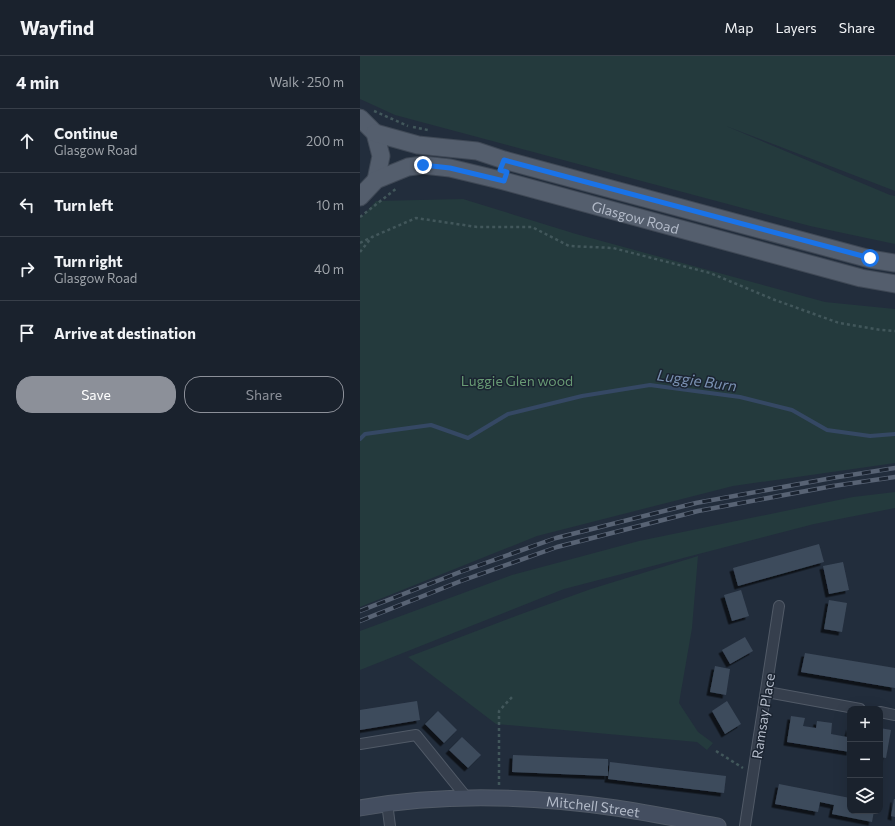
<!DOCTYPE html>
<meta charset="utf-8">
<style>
:root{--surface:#1a222d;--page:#272f39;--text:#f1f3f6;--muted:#9fa4aa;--line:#383f49;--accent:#8c9099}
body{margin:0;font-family:Commissioner,sans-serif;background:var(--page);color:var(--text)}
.controls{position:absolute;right:12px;bottom:12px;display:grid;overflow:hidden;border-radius:8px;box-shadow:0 4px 16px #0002}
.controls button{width:36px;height:36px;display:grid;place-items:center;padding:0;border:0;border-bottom:1px solid var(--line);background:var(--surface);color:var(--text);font:20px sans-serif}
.stop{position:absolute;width:12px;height:12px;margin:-9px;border:3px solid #1a73e8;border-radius:50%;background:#fff}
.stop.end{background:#1a73e8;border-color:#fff;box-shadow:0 1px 4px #0008}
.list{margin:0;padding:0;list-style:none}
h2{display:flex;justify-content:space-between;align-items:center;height:52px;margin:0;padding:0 16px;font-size:17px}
h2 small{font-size:13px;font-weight:400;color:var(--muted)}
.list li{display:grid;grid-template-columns:26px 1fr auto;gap:12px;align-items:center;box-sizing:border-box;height:64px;padding:0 16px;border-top:1px solid var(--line)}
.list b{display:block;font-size:15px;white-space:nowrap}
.list p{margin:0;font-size:13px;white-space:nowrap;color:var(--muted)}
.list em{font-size:13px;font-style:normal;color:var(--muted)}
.actions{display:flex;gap:8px;padding:12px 16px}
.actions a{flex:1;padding:9px 0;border:1px solid var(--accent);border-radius:16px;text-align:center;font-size:14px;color:var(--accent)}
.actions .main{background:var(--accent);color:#fff}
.icon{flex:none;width:22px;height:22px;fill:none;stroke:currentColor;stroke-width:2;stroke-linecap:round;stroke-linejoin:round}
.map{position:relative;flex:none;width:535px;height:770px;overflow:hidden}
header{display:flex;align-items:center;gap:24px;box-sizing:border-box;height:56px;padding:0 20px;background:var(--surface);border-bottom:1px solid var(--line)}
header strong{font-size:19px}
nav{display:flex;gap:22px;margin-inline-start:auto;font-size:14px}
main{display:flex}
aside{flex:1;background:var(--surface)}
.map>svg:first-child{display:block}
.green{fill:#243a3d}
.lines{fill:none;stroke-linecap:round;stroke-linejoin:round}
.stream{stroke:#354864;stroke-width:4}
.building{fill:#3e4b5c;filter:url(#shadow)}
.street-casing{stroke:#515a67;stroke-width:12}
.secondary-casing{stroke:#515a67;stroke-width:17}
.primary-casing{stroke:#3f4855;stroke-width:19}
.path{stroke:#42575b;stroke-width:2.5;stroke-dasharray:3 3;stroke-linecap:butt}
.street{stroke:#363f4d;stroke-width:10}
.secondary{stroke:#444e60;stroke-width:15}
.primary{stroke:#545e6d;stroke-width:17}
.rail-casing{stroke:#586374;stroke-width:4.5}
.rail{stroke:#1b2431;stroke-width:3;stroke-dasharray:9;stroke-linecap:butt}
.route{stroke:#1a73e8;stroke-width:5}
.labels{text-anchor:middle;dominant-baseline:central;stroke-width:3;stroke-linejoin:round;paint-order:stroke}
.street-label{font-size:14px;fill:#b2bac8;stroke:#1b2431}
.park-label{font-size:14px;fill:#689a74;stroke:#1b2431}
.water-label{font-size:15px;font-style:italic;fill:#7990b1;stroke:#1b2431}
</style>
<header>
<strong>Wayfind</strong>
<nav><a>Map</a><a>Layers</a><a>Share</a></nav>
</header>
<main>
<aside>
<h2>4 min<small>Walk · 250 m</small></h2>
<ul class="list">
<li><svg class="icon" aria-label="ahead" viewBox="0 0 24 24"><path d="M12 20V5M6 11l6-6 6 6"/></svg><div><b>Continue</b><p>Glasgow Road</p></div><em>200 m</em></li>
<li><svg class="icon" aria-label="left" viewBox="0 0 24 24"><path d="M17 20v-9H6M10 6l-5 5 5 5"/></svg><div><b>Turn left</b></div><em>10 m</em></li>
<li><svg class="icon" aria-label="right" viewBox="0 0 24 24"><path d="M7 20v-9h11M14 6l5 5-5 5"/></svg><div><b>Turn right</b><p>Glasgow Road</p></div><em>40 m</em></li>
<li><svg class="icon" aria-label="arrive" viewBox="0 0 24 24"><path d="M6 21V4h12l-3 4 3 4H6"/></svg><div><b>Arrive at destination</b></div></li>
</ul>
<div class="actions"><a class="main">Save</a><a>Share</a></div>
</aside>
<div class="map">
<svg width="535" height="770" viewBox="0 0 535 770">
<defs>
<filter id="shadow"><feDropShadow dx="-3.5" dy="3.5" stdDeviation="0" flood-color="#0009"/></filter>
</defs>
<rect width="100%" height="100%" fill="#222d3c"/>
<g class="green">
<polygon points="0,0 535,0 535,135 366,70 530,139 535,140 535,188 450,170 35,59 0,43"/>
<polygon points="103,143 216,178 465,246 535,253 535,407 373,430 177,480 0,551 0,163 16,145"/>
<polygon points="535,436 535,452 454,468 204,533 0,614 0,575 152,519 279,485 493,441"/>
<polygon points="338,500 332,572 319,647 338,676 353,687 347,694 337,686 136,668 48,601 164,557 231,533"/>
</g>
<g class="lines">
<polyline class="stream" points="0,383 5,378 71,369 108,382 148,358 222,340 290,329 380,341 432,354 467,374 510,380 535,378"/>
</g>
<g class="building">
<polygon points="459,488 464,506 378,530 373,512"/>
<polygon points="483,506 489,534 469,538 463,510"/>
<polygon points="381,534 389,560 372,565 364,539"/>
<polygon points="469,544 487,547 482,576 464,573"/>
<polygon points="385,581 393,595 370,608 362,594"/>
<polygon points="445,597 535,612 535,632 441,616"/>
<polygon points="355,610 370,613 366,639 350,636"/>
<polygon points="57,645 60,664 0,674 0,654"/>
<polygon points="367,645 381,668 365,678 352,655"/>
<polygon points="78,655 97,674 84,687 65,668"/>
<polygon points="431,660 445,662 443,670 456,672 457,665 472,667 471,678 487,681 490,670 490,696 427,686"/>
<polygon points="520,672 531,674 526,702 520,701"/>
<polygon points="102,681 121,699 108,712 89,694"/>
<polygon points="153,699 248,703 248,720 152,716"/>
<polygon points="250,706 366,720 364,737 248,723"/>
<polygon points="419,728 490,742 490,755 514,755 512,766 472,758 474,749 460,746 458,756 415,748"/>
<polygon points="534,743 535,743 535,761 531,760"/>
</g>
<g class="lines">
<g class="street-casing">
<g id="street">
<polyline points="407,636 500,653"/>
<polyline points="520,656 535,659"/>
<polyline points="0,688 56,679 107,742"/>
<polyline points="27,747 30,770"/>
<polyline points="385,770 419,550"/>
</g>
</g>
<g class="secondary-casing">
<g id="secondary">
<path id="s1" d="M0 752C84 737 172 740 256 752 290 757 324 764 358 770"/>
</g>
</g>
<g class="primary-casing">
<g id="primary">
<polyline points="0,62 15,77 21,100 16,124"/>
<polyline points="15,77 58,89 117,95 144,104 510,203 535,207"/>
<path id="s2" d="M0 141 16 124 48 111 63 109 90 112 144 125 501 222 535 228"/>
</g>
</g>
<g class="path">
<polyline points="14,55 48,70"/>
<polyline points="53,71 68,74"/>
<polyline points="0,161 37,132"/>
<polyline points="0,187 10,182"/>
<polyline points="0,196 12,181 56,162 117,171 172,171 209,190 253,192 350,217 415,244 479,267 521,274 535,275"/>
<polyline points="356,695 383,712"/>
<polyline points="139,729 139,655 152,641"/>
</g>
<use href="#street" class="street"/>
<use href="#secondary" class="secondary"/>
<use href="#primary" class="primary"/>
<g class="rail-casing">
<g id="rail">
<polyline points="0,555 100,516 196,482 336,447 472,422 535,412"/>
<polyline points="0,565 101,525 197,491 338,455 473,430 535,421"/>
</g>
</g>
<use href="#rail" class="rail"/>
</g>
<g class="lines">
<polyline class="route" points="63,109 90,112 144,125 147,116 140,114 144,104 510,202"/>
</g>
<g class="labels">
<g class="street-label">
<text stroke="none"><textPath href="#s2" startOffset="292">Glasgow Road</textPath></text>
<text transform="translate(403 660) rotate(-81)">Ramsay Place</text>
<text stroke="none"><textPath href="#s1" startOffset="234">Mitchell Street</textPath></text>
</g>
<g class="park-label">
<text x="157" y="324">Luggie Glen wood</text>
</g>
<g class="water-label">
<text transform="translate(337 324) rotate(8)">Luggie Burn</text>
</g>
</g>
</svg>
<div class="controls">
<button>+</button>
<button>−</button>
<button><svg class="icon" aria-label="layers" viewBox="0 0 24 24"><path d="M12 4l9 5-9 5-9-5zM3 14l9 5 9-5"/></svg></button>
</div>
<div class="stop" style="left:510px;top:202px"></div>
<div class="stop end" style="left:63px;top:109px"></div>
</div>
</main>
